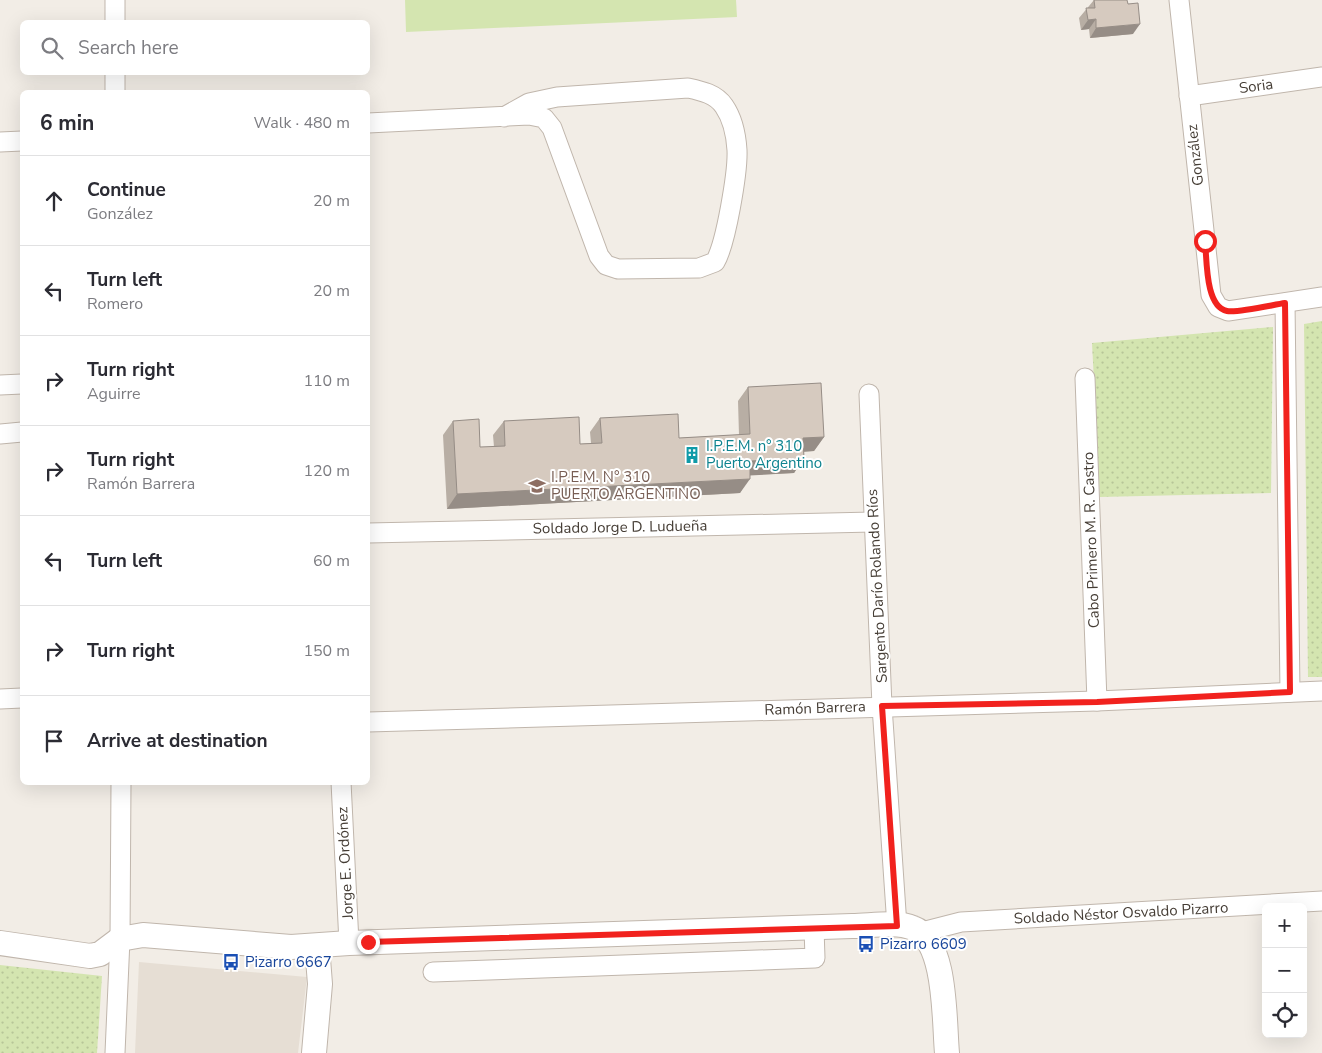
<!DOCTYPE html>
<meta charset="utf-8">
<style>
:root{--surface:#fff;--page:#f7f7f7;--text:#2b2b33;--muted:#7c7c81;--line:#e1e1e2}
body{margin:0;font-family:"Nunito Sans",sans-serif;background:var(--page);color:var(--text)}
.controls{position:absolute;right:15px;bottom:15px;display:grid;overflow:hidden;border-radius:8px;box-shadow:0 5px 20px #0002}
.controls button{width:45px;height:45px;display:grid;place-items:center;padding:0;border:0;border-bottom:1px solid var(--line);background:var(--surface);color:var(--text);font:25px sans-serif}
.stop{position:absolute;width:15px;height:15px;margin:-11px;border:4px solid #f1221e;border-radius:50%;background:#fff}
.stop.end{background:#f1221e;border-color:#fff;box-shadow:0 1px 5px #0008}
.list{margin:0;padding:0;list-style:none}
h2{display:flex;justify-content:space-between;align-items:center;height:65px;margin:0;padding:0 20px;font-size:21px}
h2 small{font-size:16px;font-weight:400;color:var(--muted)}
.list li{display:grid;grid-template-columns:32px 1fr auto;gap:15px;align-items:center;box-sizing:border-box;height:90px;padding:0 20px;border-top:1px solid var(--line)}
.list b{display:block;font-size:19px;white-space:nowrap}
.list p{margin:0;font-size:16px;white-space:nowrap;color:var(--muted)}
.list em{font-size:16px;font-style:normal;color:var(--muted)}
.icon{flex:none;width:28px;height:28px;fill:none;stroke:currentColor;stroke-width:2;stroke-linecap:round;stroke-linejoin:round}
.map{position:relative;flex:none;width:1322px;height:1053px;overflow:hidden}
.search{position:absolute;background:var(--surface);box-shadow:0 5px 20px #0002;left:20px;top:20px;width:350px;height:55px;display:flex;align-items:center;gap:12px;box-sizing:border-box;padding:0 18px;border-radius:8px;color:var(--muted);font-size:19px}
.panel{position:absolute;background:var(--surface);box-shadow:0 5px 20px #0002;left:20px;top:90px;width:350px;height:695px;border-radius:8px}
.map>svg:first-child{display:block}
.residential{fill:#e6ded4}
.grass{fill:url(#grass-dots)}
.garden{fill:#d4e5b0}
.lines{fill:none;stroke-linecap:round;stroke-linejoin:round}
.minor-casing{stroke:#c0b6ac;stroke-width:21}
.tertiary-casing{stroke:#c0b6ac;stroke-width:26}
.minor{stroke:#fff;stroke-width:19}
.tertiary{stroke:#fff;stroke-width:24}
.wall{fill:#b8aea4}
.shaded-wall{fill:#968d86}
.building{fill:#d6cabf;stroke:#968d86}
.route{stroke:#f1221e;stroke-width:6}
.labels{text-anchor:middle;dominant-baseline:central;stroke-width:4;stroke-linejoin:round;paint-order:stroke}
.street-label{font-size:15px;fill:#453d35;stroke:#fff}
.culture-label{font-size:15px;fill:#0d838f;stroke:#fff;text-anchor:start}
.education-label{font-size:15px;fill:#785e54;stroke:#fff;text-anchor:start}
.transit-label{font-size:15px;fill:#164399;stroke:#fff;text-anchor:start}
</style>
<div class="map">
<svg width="1322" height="1053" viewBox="0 0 1322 1053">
<defs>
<pattern id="grass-dots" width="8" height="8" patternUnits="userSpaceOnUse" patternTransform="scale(1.25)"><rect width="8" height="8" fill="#d4e5b0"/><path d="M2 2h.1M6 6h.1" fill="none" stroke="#b7c598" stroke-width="1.8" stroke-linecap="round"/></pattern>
</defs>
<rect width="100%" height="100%" fill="#f2ede6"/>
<polygon class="residential" points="139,962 307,977 298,1053 135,1053"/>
<g class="grass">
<polygon points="1322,321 1322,677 1308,677 1304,324"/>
<polygon points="1273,327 1271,493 1100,497 1092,343"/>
<polygon points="0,965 102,976 97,1053 0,1053"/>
</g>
<polygon class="garden" points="405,0 736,0 737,17 406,32"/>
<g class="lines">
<g class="minor-casing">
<g id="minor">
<polyline points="115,0 115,22"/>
<polyline points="1179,0 1211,295 1218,307 1228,311 1322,297"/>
<polyline points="115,72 115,92"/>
<polyline points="1189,96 1322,77"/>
<path d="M368 123 529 115 544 118 552 128 599 256 606 265 618 269 699 268 715 262C726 244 738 171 737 150 736 134 733 119 724 106 716 94 702 91 688 88L557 97 529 103 504 117"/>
<polyline points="0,142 22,141"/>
<polyline points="1285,303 1290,692"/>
<polyline points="1085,378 1097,701"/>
<polyline points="0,385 22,384"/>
<polyline points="869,394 882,706 897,926"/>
<polyline points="0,434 22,432"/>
<polyline points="368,533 873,522"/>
<polyline points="0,699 22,698"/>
<polyline points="368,722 1097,701 1322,691"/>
<polyline points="341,782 349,943"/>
<polyline points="922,932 961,922 1322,901"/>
<polyline points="433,972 815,958 814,928"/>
<polyline points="115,1053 120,939 121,782"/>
</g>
</g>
<g class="tertiary-casing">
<g id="tertiary">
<path d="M0 943 90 956 100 954 120 939 143 935 291 947 349 943 852 926C870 926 896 921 913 928 947 940 944 1022 947 1053"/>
<polyline points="314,1053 320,984 317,946"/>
</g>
</g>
<use href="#minor" class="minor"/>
<use href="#tertiary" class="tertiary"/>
</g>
<g class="wall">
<polygon points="1094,0 1133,34 1090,38 1089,29 1081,30 1079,18"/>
<polygon points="748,387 824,437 814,451 804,452 804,458 794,473 750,475 740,493 447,509 443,435 453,421 480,447 494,447 493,435 504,421 580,444 591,443 590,432 600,418 679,438 739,435 738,401"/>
</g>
<g class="shaded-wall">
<polygon points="1096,19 1089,29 1081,30 1088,20"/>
<polygon points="1140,24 1133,34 1090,38 1096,28"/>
<polygon points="824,437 814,451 793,452 803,438"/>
<polygon points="804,458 794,473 740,476 750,461"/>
<polygon points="750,479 740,493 447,509 457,494"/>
</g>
<g class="building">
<polygon points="1094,0 1127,0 1128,4 1138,3 1140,24 1096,28 1096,19 1088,20 1086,8 1095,8"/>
<polygon points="821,383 824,437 803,438 804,458 750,461 750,479 457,494 453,421 479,419 480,447 505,446 504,421 579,417 580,444 602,443 600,418 678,414 679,438 750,434 748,387"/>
</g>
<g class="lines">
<path class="route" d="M368 942 897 926 882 706 1097 702 1290 692 1285 303C1272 305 1238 313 1227 311 1205 307 1207 259 1205 241"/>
</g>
<defs>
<g id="building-bare" transform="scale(1.35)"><path d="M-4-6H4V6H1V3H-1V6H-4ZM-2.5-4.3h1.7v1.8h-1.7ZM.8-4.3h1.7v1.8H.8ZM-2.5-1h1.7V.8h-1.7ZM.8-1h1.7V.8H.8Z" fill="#0f9aa8" stroke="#fff" stroke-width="2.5" paint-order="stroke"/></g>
<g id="school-bare" transform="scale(1.35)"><path d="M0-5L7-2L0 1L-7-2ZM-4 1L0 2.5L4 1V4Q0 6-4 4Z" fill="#8d6e63" stroke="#fff" stroke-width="2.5" paint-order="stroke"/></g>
<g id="bus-bare" transform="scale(1.35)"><path d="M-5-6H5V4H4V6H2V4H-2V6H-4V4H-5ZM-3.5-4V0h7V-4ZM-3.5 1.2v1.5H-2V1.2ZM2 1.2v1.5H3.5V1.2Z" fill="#1a4fb4" stroke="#fff" stroke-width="2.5" paint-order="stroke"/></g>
</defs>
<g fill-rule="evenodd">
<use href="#building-bare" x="692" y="455"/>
<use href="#school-bare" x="537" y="486"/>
<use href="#bus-bare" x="866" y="944"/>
<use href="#bus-bare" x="231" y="962"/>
</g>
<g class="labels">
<g class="street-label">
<text transform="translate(1256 86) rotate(-8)">Soria</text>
<text transform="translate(1195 155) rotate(-96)">González</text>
<text transform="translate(620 527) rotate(-1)">Soldado Jorge D. Ludueña</text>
<text transform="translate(1091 540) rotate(-92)">Cabo Primero M. R. Castro</text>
<text transform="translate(877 586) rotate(-93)">Sargento Darío Rolando Ríos</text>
<text transform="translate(815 708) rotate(-2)">Ramón Barrera</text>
<text transform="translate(345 863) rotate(-93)">Jorge E. Ordónez</text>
<text transform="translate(1121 913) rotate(-3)">Soldado Néstor Osvaldo Pizarro</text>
</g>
<g class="culture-label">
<text x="706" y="446">I.P.E.M. n° 310<tspan x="706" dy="17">Puerto Argentino</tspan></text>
</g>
<g class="education-label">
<text x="551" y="477">I.P.E.M. N° 310<tspan x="551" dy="17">PUERTO ARGENTINO</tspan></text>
</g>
<g class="transit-label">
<text x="880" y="944">Pizarro 6609</text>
<text x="245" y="962">Pizarro 6667</text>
</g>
</g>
</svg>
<div class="controls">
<button>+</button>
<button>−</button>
<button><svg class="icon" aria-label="locate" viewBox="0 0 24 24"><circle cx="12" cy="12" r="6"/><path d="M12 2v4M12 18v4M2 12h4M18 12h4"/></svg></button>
</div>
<div class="stop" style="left:1205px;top:241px"></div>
<div class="stop end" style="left:368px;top:942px"></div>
<div class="search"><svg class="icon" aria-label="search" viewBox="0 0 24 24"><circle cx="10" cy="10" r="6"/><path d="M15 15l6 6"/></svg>Search here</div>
<section class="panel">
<h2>6 min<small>Walk · 480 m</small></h2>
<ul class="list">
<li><svg class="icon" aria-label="ahead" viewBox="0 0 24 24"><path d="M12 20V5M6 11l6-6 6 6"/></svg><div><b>Continue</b><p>González</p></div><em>20 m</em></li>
<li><svg class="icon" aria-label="left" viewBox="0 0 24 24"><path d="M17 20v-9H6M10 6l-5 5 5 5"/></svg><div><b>Turn left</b><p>Romero</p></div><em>20 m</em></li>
<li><svg class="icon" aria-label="right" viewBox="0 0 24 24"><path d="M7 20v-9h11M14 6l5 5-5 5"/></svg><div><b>Turn right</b><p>Aguirre</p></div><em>110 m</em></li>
<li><svg class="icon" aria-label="right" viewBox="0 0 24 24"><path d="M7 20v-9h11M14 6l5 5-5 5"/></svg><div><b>Turn right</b><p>Ramón Barrera</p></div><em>120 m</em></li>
<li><svg class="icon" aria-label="left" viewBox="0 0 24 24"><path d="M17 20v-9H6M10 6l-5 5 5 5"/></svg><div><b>Turn left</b></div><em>60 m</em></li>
<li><svg class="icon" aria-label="right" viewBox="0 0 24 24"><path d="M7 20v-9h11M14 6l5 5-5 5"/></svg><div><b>Turn right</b></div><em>150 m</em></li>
<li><svg class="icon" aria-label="arrive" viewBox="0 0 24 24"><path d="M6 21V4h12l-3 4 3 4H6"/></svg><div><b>Arrive at destination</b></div></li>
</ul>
</section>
</div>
